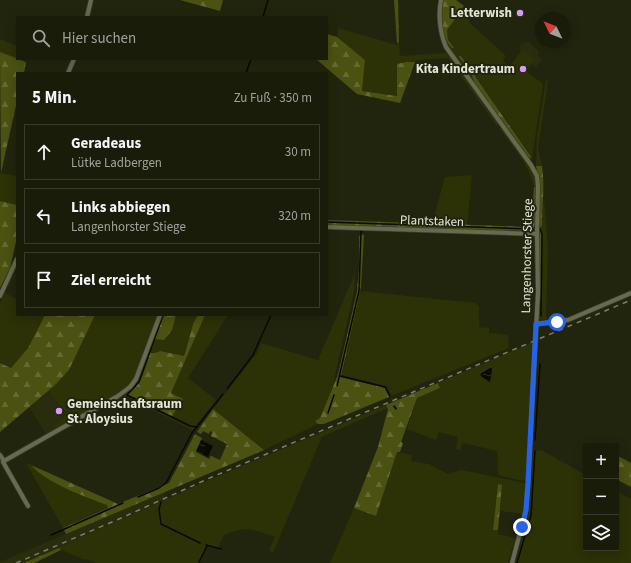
<!DOCTYPE html>
<html lang="de">
<meta charset="utf-8">
<style>
:root{--surface:#1a1c0a;--page:#232513;--text:#f1f3f6;--muted:#9fa19c;--line:#383a2b}
body{margin:0;font-family:"Source Sans 3",sans-serif;background:var(--page);color:var(--text)}
.controls{position:absolute;right:12px;bottom:12px;display:grid;overflow:hidden;border-radius:0px;box-shadow:0 2px 10px #0003}
.controls button{width:36px;height:36px;display:grid;place-items:center;padding:0;border:0;border-bottom:1px solid var(--line);background:var(--surface);color:var(--text);font:20px sans-serif}
.compass{position:absolute;left:535px;top:12px;width:36px;height:36px;border-radius:50%;background:var(--surface);box-shadow:0 2px 10px #0003;rotate:313deg}
.stop{position:absolute;width:12px;height:12px;margin:-9px;border:3px solid #2563eb;border-radius:50%;background:#fff}
.stop.end{background:#2563eb;border-color:#fff;box-shadow:0 1px 4px #0008}
.list{margin:0;padding:0;list-style:none}
h2{display:flex;justify-content:space-between;align-items:center;height:52px;margin:0;padding:0 16px;font-size:17px}
h2 small{font-size:13px;font-weight:400;color:var(--muted)}
.list li{display:grid;grid-template-columns:26px 1fr auto;gap:12px;align-items:center;box-sizing:border-box;height:56px;margin:0 8px 8px;padding:0 8px;border:1px solid var(--line);border-radius:0px}
.list b{display:block;font-size:15px;white-space:nowrap}
.list p{margin:0;font-size:13px;white-space:nowrap;color:var(--muted)}
.list em{font-size:13px;font-style:normal;color:var(--muted)}
.icon{flex:none;width:22px;height:22px;fill:none;stroke:currentColor;stroke-width:2;stroke-linecap:round;stroke-linejoin:round}
.map{position:relative;flex:none;width:631px;height:563px;overflow:hidden}
.search{position:absolute;background:var(--surface);box-shadow:0 2px 10px #0003;left:16px;top:16px;width:312px;height:44px;display:flex;align-items:center;gap:10px;box-sizing:border-box;padding:0 14px;border-radius:0px;color:var(--muted);font-size:15px}
.panel{position:absolute;background:var(--surface);box-shadow:0 2px 10px #0003;left:16px;top:72px;width:312px;height:244px;border-radius:0px}
.map>svg:first-child{display:block}
.built{fill:#292d0e}
.green{fill:#2d3106;fill-rule:evenodd}
.forest{fill:url(#forest-firs)}
.water{fill:url(#water-ripples)}
.lines{fill:none;stroke-linecap:round;stroke-linejoin:round}
.stream{stroke:#090a00;stroke-width:1.5}
.street-casing{stroke:#3d402a;stroke-width:5.5}
.street{stroke:#666a51;stroke-width:4}
.rail{stroke:#7b7e6b;stroke-width:1.5;stroke-dasharray:5 5;stroke-linecap:butt}
.route{stroke:#2563eb;stroke-width:5}
.poi-dot{fill:#d99af7;stroke:#22250e;stroke-width:1.5}
.labels{text-anchor:middle;dominant-baseline:central;stroke-width:4;stroke-linejoin:round;paint-order:stroke}
.poi-label{font-size:13px;font-weight:bold;fill:#e2e5d7;stroke:#22250e;text-anchor:end}
.street-label{font-size:13px;fill:#e2e5d7;stroke:#22250e}
</style>
<div class="map">
<svg width="631" height="563" viewBox="0 0 631 563">
<defs>
<pattern id="forest-firs" width="22" height="20" patternUnits="userSpaceOnUse"><rect width="22" height="20" fill="#4b5110"/><path d="M5 1l3.5 6h-7zM16 11l3.5 6h-7z" fill="#656a32"/></pattern>
<pattern id="water-ripples" width="26" height="14" patternUnits="userSpaceOnUse"><rect width="26" height="14" fill="#090a00"/><path d="M2 4q2-2 4 0t4 0M15 11q2-2 4 0t4 0" fill="none" stroke="#2d2e24"/></pattern>
</defs>
<rect width="100%" height="100%" fill="#22250e"/>
<g class="built">
<polygon points="526,41 534,46 534,48 539,51 537,55 542,59 536,67 531,64 526,71 531,74 512,64 521,50 519,48 522,43 524,44"/>
<polygon points="48,391 67,414 53,426 55,429 46,434 29,407"/>
<polygon points="165,492 163,504 59,549 61,550 34,563 0,563 0,562"/>
</g>
<g class="green">
<path d="M439 0 442 38 499 123 497 126 448 58 417 60 415 62H406L397 96 362 91 365 60 337 37 338 28 397 45V43L399 42 400 56 446 53V52C439 37 436 17 439 0Z"/>
<path d="M442 0 443 26 445 37 448 45 453 48 448 40 447 30 459 12 470 20 469 22 505 55V58L503 61 509 67 522 50 536 60 535 62 533 61 526 71 543 84 532 159H529L448 47C442 32 440 16 442 0ZM461 56 532 157H528L475 83C471 73 463 66 460 57Z"/>
<polygon points="0,39 17,46 17,59 0,52"/>
<polygon points="546,80 548,81 538,148 542,166 536,166 537,136"/>
<path d="M499 128H502L504 130 533 171 536 178V187H534C530 165 512 146 499 128Z"/>
<polygon points="0,173 17,176 17,205 0,201"/>
<polygon points="472,175 467,225 432,224 445,177"/>
<polygon points="544,199 548,248 546,316 548,319 544,321 538,318 539,304 541,303 542,288 540,288 540,285 542,284 542,232 540,230 539,231 539,230 542,226 542,211"/>
<polygon points="355,273 354,292 332,389 320,418 316,421 318,424 264,450 213,409 257,353 261,343 318,360"/>
<polygon points="360,291 475,303 479,306 479,327 489,328 489,333 508,335 509,348 391,396 387,386 342,375"/>
<polygon points="5,293 17,299 17,315 45,315 28,348 11,368 0,363 0,303"/>
<polygon points="95,315 158,315 143,358 133,381 125,390 66,425 61,425 55,429 53,426 67,414 48,391 69,370"/>
<path d="M161 315H164L156 338 172 330 176 315H182V317L187 316 188 315H198L193 324 183 357 160 351 155 353H151C144 370 143 383 128 395L171 393 205 315H228L188 378 216 400 192 430 124 395 130 389Z"/>
<polygon points="533,342 527,479 523,481 498,475 497,451 463,443 460,450 456,449 458,437 439,432 436,440 407,429 417,398 440,388 438,383"/>
<path d="M386 405 388 408 321 437V439L273 553 269 550 275 537C253 529 246 526 224 535L218 548 208 545 198 563H95L86 559 84 560 58 548 202 483Z"/>
<polygon points="541,450 586,475 586,548 616,548 616,491 631,499 631,563 516,563 529,513 533,452"/>
<polygon points="397,452 412,455 411,461 429,464 448,474 461,470 524,483 526,485 525,506 523,514 500,511 502,485 498,485 493,530 498,530 498,534 515,538 508,563 330,563 354,508 376,515"/>
<polygon points="26,463 31,465 37,471 107,505 109,508 63,528"/>
</g>
<g class="forest">
<polygon points="180,0 223,0 220,11"/>
<polygon points="394,0 398,0 399,42 397,43"/>
<path d="M443 0H456L464 6 447 30 448 40 454 48H452C441 38 441 14 443 0Z"/>
<polygon points="327,34 337,37 365,60 362,91 397,96 397,64 406,62 415,62 400,103 357,94 316,59 327,59"/>
<polygon points="0,52 26,62 24,73 17,73 17,101 1,173"/>
<polygon points="459,56 461,56 532,158 528,157 475,83 471,74 459,57"/>
<path d="M536 166H542C545 186 542 206 542 226L539 228 540 183Z"/>
<polygon points="534,187 537,187 535,224 534,228 530,231 327,225 327,220 531,227"/>
<polygon points="0,201 17,205 17,237 10,268 0,288"/>
<polygon points="540,230 542,232 541,285 540,285 539,231"/>
<polygon points="362,234 364,235 361,287 341,377 385,388 389,397 324,424 318,424 315,421 320,418 337,377 340,366 357,291 359,266 359,236"/>
<polygon points="45,315 95,315 69,370 55,385 0,432 0,363 11,368 28,348"/>
<polygon points="164,315 176,315 172,330 164,340 155,339"/>
<path d="M198 315H205L171 393 183 399 172 416 127 395C143 383 144 370 150 353H155L160 351 184 356 193 324Z"/>
<polygon points="438,383 440,388 417,398 401,442 403,443 400,452 397,452 376,516 354,508 378,447 388,409 386,405"/>
<path d="M213 409 264 450 66 534 63 528 108 508 107 505C85 497 45 482 31 465L118 504 169 483 195 434 202 438 196 452 209 459 211 456 220 460 227 444 211 436 212 432 210 431 209 434 203 431 201 434 197 432Z"/>
<polygon points="618,456 631,463 631,487 616,479 616,460"/>
<polygon points="498,484 502,485 498,530 493,530"/>
<polygon points="59,548 61,550 34,563 24,563"/>
</g>
<g class="water">
<polygon points="490,368 492,368 492,370 490,382 482,377 480,374"/>
<polygon points="201,440 213,446 208,457 202,454 207,443 202,453 196,451"/>
</g>
<g class="lines">
<g class="stream">
<polyline points="263,17 268,0"/>
<polyline points="246,73 251,59"/>
<polyline points="327,222 531,229"/>
<polyline points="540,229 542,234 541,316"/>
<polyline points="163,315 139,382 127,395 190,426 197,427"/>
<polyline points="340,376 385,387 390,396"/>
<polyline points="337,386 359,291 361,231"/>
<polyline points="227,389 253,355 271,315"/>
<polyline points="394,406 396,409"/>
<polyline points="328,413 334,395"/>
<polyline points="535,440 540,364"/>
<polyline points="138,497 159,488 166,483 192,433 223,394"/>
<polyline points="161,502 159,509 161,524 200,543"/>
<polyline points="51,535 123,503"/>
<polyline points="206,545 221,549"/>
<polyline points="199,562 207,546"/>
<polyline points="517,563 531,515 535,451"/>
</g>
<g class="street-casing">
<g id="street">
<path d="M441 0C438 15 440 33 446 47L531 165 537 176 538 186 537 234 538 292 528 483 526 510 512 563"/>
<polyline points="87,17 91,0"/>
<polyline points="68,73 74,59"/>
<polyline points="327,227 537,234"/>
<polyline points="0,296 17,259"/>
<polyline points="536,324 568,320 631,293"/>
<polyline points="0,455 4,461 118,396 130,387 136,379 160,315"/>
<polyline points="3,462 28,506"/>
</g>
</g>
<use href="#street" class="street"/>
<polyline class="rail" points="16,563 119,519 212,477 631,300"/>
</g>
<g class="lines">
<polyline class="route" points="522,527 526,510 528,483 536,324 557,322"/>
</g>
<g class="poi-dot">
<circle cx="520" cy="13" r="4"/>
<circle cx="523" cy="69" r="4"/>
<circle cx="59" cy="411" r="4"/>
</g>
<g class="labels">
<g class="poi-label">
<text x="512" y="13">Letterwish</text>
<text x="515" y="69">Kita Kindertraum</text>
<text x="67" y="404" text-anchor="start">Gemeinschaftsraum<tspan x="67" dy="15">St. Aloysius</tspan></text>
</g>
<g class="street-label">
<text transform="translate(432 221) rotate(2)">Plantstaken</text>
<text transform="translate(527 256) rotate(-89)">Langenhorster Stiege</text>
</g>
</g>
</svg>
<div class="controls">
<button>+</button>
<button>−</button>
<button><svg class="icon" aria-label="layers" viewBox="0 0 24 24"><path d="M12 4l9 5-9 5-9-5zM3 14l9 5 9-5"/></svg></button>
</div>
<svg class="compass" viewBox="-18 -18 36 36"><path d="M0-13l5 13h-10z" fill="#e53935"/><path d="M0 13l5-13h-10z" fill="#9fa19c"/></svg>
<div class="stop" style="left:557px;top:322px"></div>
<div class="stop end" style="left:522px;top:527px"></div>
<div class="search"><svg class="icon" aria-label="search" viewBox="0 0 24 24"><circle cx="10" cy="10" r="6"/><path d="M15 15l6 6"/></svg>Hier suchen</div>
<section class="panel">
<h2>5 Min.<small>Zu Fuß · 350 m</small></h2>
<ul class="list">
<li><svg class="icon" aria-label="ahead" viewBox="0 0 24 24"><path d="M12 20V5M6 11l6-6 6 6"/></svg><div><b>Geradeaus</b><p>Lütke Ladbergen</p></div><em>30 m</em></li>
<li><svg class="icon" aria-label="left" viewBox="0 0 24 24"><path d="M17 20v-9H6M10 6l-5 5 5 5"/></svg><div><b>Links abbiegen</b><p>Langenhorster Stiege</p></div><em>320 m</em></li>
<li><svg class="icon" aria-label="arrive" viewBox="0 0 24 24"><path d="M6 21V4h12l-3 4 3 4H6"/></svg><div><b>Ziel erreicht</b></div></li>
</ul>
</section>
</div>
